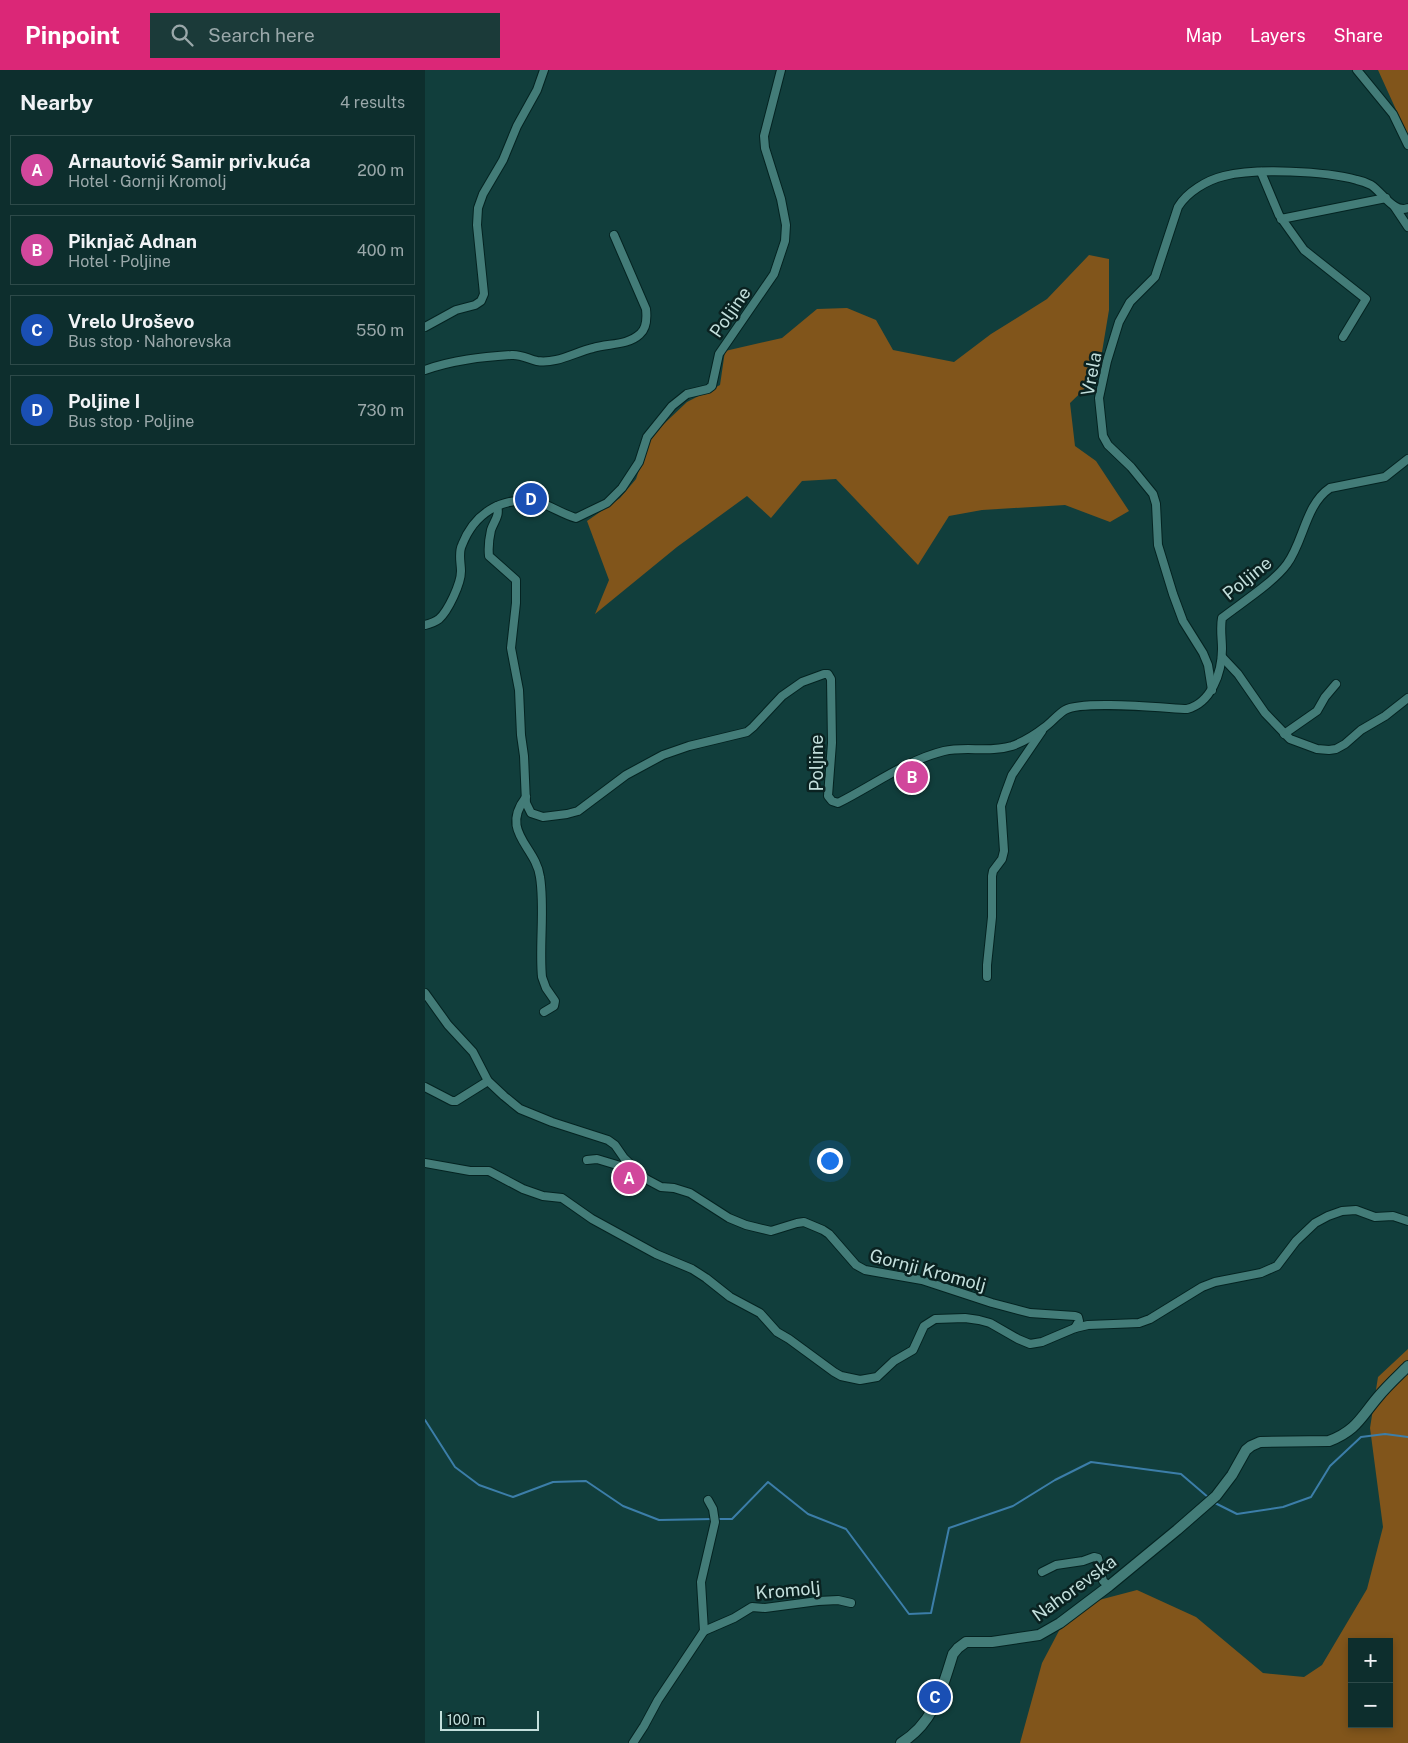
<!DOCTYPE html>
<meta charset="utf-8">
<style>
:root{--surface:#0d2e2d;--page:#1b3a39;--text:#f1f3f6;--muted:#9aa8aa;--line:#2d4a49;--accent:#db2777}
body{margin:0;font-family:"Public Sans",sans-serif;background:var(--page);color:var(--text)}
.controls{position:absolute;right:15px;bottom:15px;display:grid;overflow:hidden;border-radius:0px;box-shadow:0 2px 8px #0003}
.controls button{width:45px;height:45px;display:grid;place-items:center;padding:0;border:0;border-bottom:1px solid var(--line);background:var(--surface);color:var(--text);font:25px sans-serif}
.scale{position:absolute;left:15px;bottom:12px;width:99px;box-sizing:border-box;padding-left:5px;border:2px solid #c3dfdc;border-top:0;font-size:14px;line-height:18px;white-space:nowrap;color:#c3dfdc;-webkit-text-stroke:4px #0a2221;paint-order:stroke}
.you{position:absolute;left:404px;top:1090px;width:18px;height:18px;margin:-12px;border:4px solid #fff;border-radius:50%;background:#1a73e8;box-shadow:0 0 0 8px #1a73e833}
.badge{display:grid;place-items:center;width:32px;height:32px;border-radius:50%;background:var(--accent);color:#fff;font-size:16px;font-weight:700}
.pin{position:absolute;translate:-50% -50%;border:2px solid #fff;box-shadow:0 1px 5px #0006}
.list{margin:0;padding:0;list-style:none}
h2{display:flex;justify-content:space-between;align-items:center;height:65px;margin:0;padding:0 20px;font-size:21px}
h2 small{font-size:16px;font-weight:400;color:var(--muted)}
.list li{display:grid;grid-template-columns:32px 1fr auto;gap:15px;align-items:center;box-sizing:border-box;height:70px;margin:0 10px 10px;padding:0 10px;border:1px solid var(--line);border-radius:0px}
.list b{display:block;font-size:19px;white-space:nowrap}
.list p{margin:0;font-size:16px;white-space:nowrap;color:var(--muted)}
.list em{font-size:16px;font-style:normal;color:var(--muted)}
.icon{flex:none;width:28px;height:28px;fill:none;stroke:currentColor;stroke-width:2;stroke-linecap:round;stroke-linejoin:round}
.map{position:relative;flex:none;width:983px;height:1673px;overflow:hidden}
header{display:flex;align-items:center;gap:30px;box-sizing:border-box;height:70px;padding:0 25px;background:var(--accent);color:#fff}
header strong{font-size:24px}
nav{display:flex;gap:28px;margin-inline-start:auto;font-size:18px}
.search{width:350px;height:45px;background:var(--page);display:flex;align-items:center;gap:12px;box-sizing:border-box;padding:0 18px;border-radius:0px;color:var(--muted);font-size:19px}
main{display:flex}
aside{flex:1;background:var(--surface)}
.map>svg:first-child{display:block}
.forest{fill:#81551b;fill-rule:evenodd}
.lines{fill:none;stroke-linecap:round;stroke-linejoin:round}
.stream{stroke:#3c7ea9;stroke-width:2}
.minor-casing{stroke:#042321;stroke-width:10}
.tertiary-casing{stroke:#042321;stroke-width:12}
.minor{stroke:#437c78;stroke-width:8}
.tertiary{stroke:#437c78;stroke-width:10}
.labels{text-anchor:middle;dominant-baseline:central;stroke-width:5;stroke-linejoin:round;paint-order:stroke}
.street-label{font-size:18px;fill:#c3dfdc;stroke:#0a2221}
</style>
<header>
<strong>Pinpoint</strong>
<div class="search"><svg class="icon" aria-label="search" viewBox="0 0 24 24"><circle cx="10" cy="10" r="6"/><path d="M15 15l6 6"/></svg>Search here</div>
<nav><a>Map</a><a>Layers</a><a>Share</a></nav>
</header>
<main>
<aside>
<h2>Nearby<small>4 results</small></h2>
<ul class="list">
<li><span class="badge" style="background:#d1479c">A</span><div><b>Arnautović Samir priv.kuća</b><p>Hotel · Gornji Kromolj</p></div><em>200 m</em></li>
<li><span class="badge" style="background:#d1479c">B</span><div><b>Piknjač Adnan</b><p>Hotel · Poljine</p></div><em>400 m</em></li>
<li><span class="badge" style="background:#1a4fb4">C</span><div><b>Vrelo Uroševo</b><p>Bus stop · Nahorevska</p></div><em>550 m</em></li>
<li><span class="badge" style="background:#1a4fb4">D</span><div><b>Poljine I</b><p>Bus stop · Poljine</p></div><em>730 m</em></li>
</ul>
</aside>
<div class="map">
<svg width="983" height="1673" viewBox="0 0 983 1673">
<rect width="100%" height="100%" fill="#113e3c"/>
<g class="forest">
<polygon points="953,0 983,0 983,66"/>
<polygon points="664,185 684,189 684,240 673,306 645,333 650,376 671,391 704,441 685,452 640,435 557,440 524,446 493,495 411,409 377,411 346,448 322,426 252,477 170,544 184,510 162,451 195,428 211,409 225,367 262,332 295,315 300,281 357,268 392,239 422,238 451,250 468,280 529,292 566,264 622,229"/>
<path d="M983 1279V1673H595L617 1593 637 1555 674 1530 712 1520 771 1547 838 1603 879 1607 897 1595 942 1519 958 1457 945 1358 953 1307ZM927 1572H964V1654H927Z"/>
</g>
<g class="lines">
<g class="stream">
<polyline points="0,1350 30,1397 54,1415 88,1427 128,1412 161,1411 198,1436 234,1450 288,1449"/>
<polyline points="790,1433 812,1444 858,1437 886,1427 905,1396 936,1367 960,1364 983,1367"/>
<polyline points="293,1449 307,1449 343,1412 383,1444 421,1459 484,1544 506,1543 524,1458 588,1436 630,1410 666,1392 756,1404 784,1428"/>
</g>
<g class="minor-casing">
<g id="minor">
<polyline points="932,0 968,44 983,75"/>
<polyline points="836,102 854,145 879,180 941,229 918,267"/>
<polyline points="969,136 983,157"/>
<polyline points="856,149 961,128"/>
<polyline points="0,257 31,240 50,235 56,231 59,224 52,155 53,138 58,124 78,90 92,56 112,20 119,0"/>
<path d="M0 300C28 290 57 287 86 285 96 284 103 289 112 291 132 294 150 282 168 278 183 273 202 276 215 264 222 258 222 248 221 239L189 165"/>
<path d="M72 436C75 446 69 451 66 460 64 469 63 477 64 486L91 510V533L86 578 94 620 96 665 99 686 101 733 106 743 118 747 142 744 153 741 201 705 238 685 264 676 322 662 328 657 357 626 377 612 399 604H403L406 609 407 673 403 726 407 731 413 733C447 716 482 690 519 681 541 676 565 683 587 676 598 672 611 664 620 657 627 652 633 644 640 640 657 630 739 638 762 639 786 633 797 603 797 579 797 569 795 558 797 548 816 533 848 513 862 494 879 471 880 435 905 418L960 407 983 389"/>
<path d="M0 555C4 554 10 552 14 549 23 541 36 514 36 501 36 493 33 483 37 475 49 444 75 427 109 431 123 434 137 444 151 448L182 433 197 418 214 392 222 367 247 336 262 324 283 319 287 316 294 284 349 204 360 171 361 155 356 129 340 78 339 66 356 0"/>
<polyline points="797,587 813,604 840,643 865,669 892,679 904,680 911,679 920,674 936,660 960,646 983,628"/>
<path d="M787 620 783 595 778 583 758 551 748 524 733 475 731 434 728 424 706 397 683 375 678 366 674 328 682 291 694 252 705 232 730 207 753 137C762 122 782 110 799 106 831 98 900 101 932 110 937 111 942 113 946 115 957 122 969 144 983 138"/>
<polyline points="859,664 892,641 900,627 911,614"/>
<path d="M101 727C74 762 111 776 115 807 120 838 114 875 117 907L121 918 130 931 129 936 119 942"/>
<polyline points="562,907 562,895 567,847 567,806 568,801 577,789 579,781 576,736 580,724 587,705 617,661"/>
<polyline points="0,923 23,955 48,982 63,1011 79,1026 95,1039 127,1052 183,1070 190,1075 199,1088 221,1109 236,1117 249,1118 265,1123 304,1148 321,1155 346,1161 372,1153 379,1152 398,1160 404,1164 431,1195 440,1200 497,1210 567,1233 605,1243 650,1246 653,1247 654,1251 650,1258"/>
<polyline points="0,1017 27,1031 31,1031 63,1011"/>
<polyline points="162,1090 172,1089 212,1101"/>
<polyline points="0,1093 45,1101 64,1101 98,1119 118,1126 137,1128 167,1149 231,1184 267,1199 281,1208 305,1227 335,1243 352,1262 364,1269 409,1302 416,1306 435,1310 452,1307 469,1291 488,1280 499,1256 510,1249 540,1248 554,1250 565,1253 593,1269 605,1274 617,1272 650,1258 663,1255 714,1253 725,1249 777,1217 790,1212 836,1203 852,1196 871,1171 890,1153 903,1146 917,1141 931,1140 950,1147 968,1146 983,1151"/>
<polyline points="617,1502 631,1495 658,1491 669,1487 673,1488 678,1511 684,1516"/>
<polyline points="279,1561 309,1548 327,1537 340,1538 393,1531 413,1530 426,1533"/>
<polyline points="208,1673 219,1656 233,1630 279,1561 276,1512 290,1452 288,1439 283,1430"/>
</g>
</g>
<g class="tertiary-casing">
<path id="tertiary" d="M476 1673C509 1653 517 1619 528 1584L533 1578 541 1572H567L614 1565 635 1553 684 1516 752 1460 791 1426 807 1405 821 1380 826 1376 835 1372 904 1371C931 1361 936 1347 953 1327 962 1316 973 1306 983 1296"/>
</g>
<use href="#minor" class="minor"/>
<use href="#tertiary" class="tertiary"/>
</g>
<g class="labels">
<g class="street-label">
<text transform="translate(305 242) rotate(-55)">Poljine</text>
<text transform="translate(666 304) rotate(-79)">Vrela</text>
<text transform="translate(822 508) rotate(-39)">Poljine</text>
<text transform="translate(391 693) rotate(-90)">Poljine</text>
<text transform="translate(503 1200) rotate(15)">Gornji Kromolj</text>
<text transform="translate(649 1518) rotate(-36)">Nahorevska</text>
<text transform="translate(363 1520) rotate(-5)">Kromolj</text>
</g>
</g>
</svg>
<div class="controls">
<button>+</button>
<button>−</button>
</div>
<div class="scale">100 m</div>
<div class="you"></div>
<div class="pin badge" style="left:204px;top:1108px;background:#d1479c">A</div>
<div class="pin badge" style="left:487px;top:707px;background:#d1479c">B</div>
<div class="pin badge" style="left:510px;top:1627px;background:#1a4fb4">C</div>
<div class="pin badge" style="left:106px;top:429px;background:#1a4fb4">D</div>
</div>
</main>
